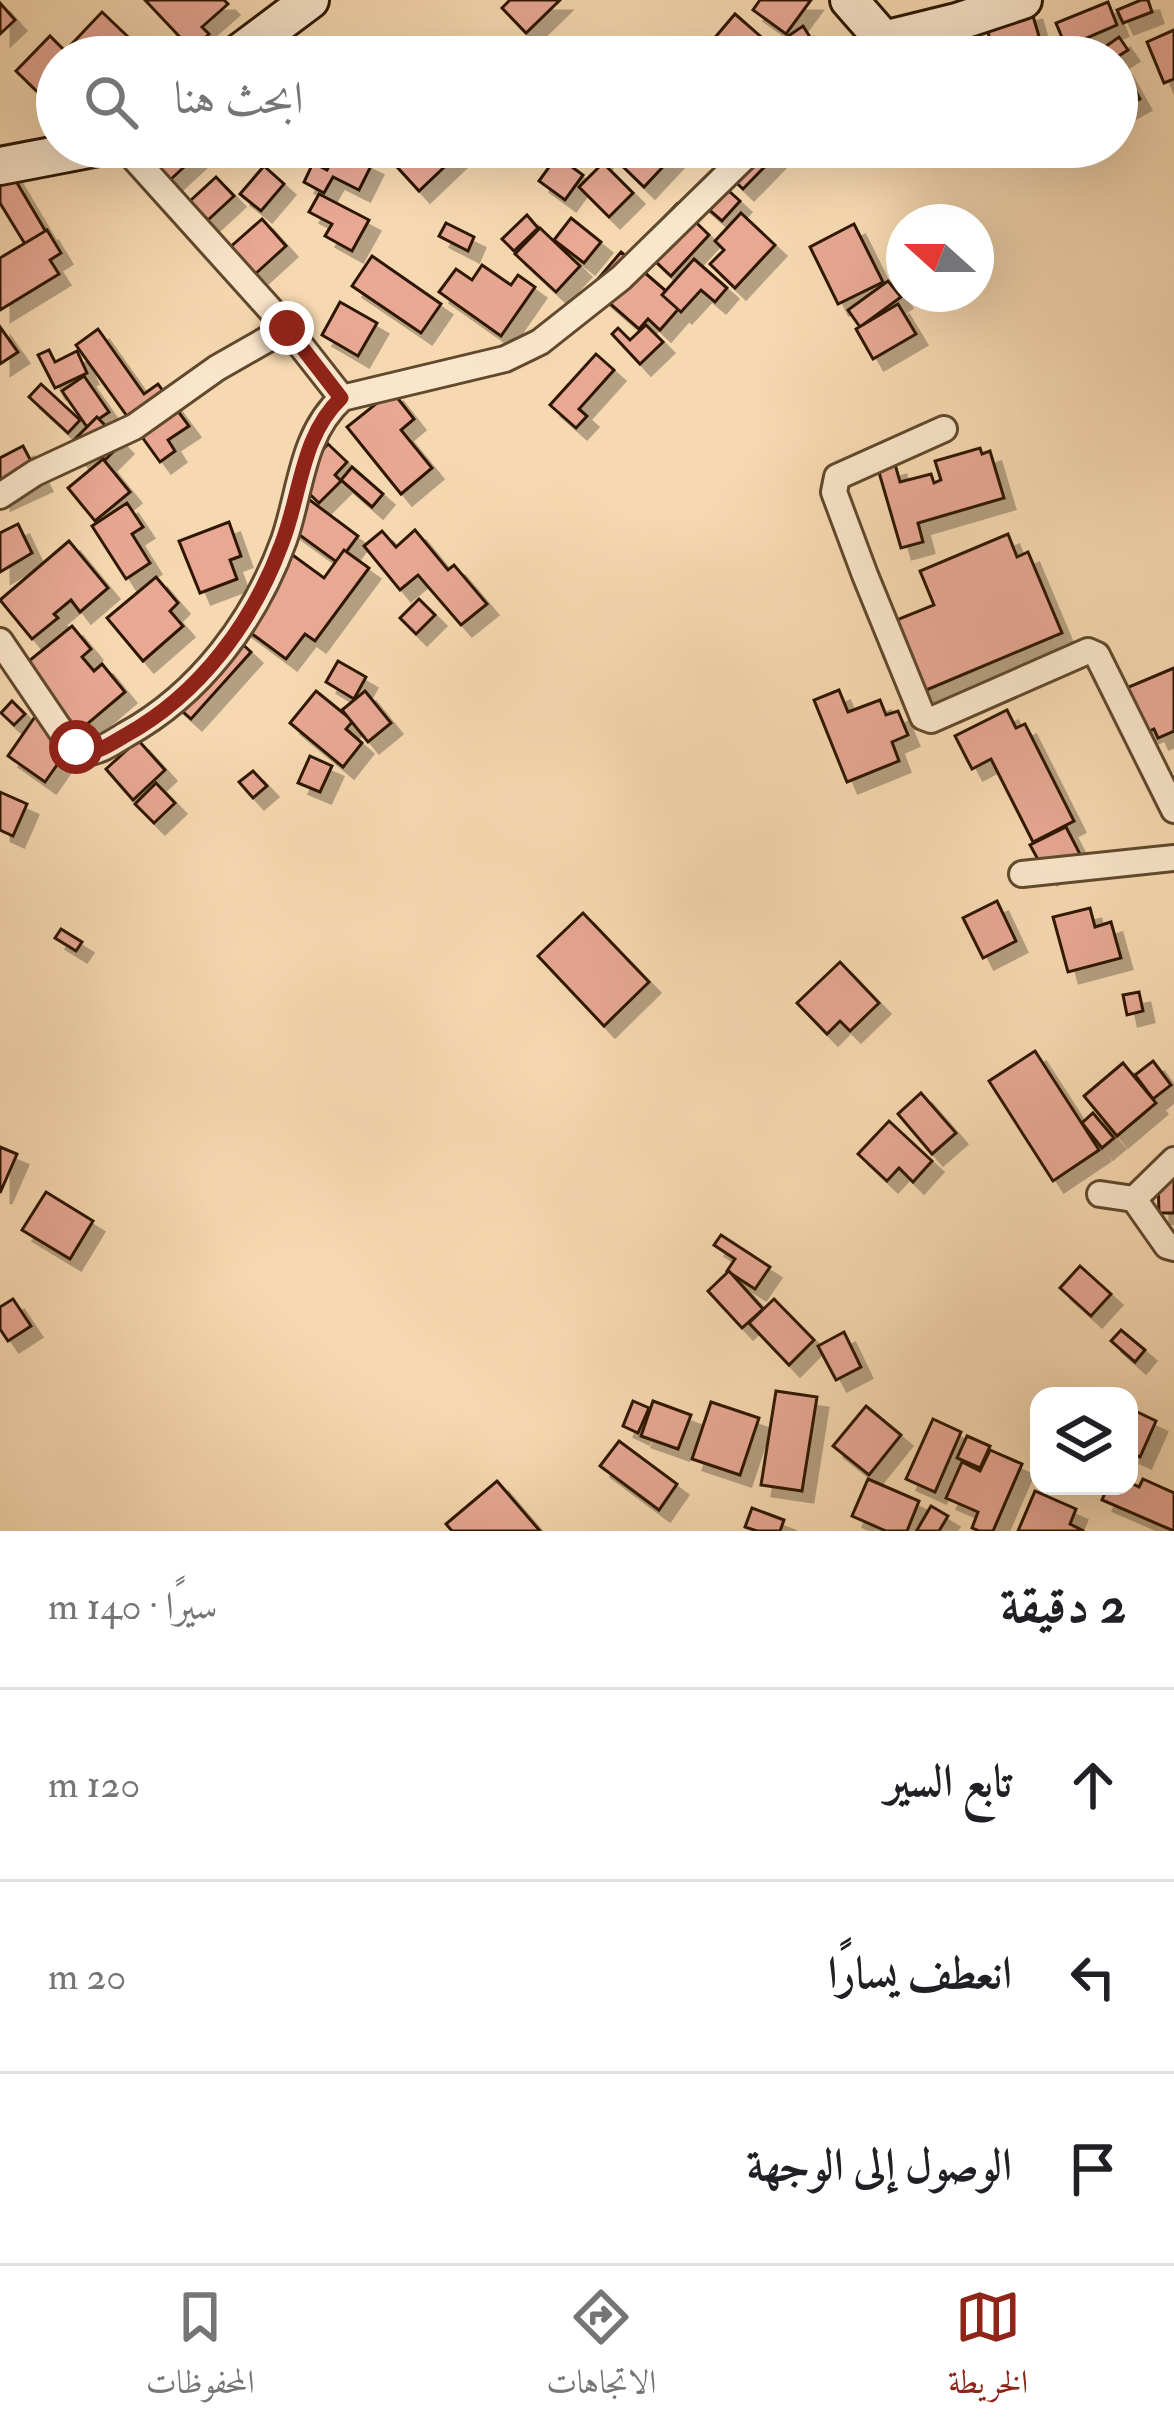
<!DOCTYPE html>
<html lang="ar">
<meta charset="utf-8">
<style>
:root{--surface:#fff;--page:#f6f6f6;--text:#202124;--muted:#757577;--line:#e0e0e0;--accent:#8f2418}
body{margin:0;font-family:"IM FELL Double Pica",Amiri,serif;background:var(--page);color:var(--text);direction:rtl}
.controls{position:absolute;right:36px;bottom:36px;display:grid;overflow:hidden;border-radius:24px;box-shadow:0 12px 48px #0002}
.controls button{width:108px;height:108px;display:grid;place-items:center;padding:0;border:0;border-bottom:3px solid var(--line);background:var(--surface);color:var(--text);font:60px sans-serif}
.compass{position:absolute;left:886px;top:204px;width:108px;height:108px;border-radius:50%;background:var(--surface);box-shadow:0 12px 48px #0002;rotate:291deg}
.stop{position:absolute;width:36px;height:36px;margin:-27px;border:9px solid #8f2418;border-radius:50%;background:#fff}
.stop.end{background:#8f2418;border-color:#fff;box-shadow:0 3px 12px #0008}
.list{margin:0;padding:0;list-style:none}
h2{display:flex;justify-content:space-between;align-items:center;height:156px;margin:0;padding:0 48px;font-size:51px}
h2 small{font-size:39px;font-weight:400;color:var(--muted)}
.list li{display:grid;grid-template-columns:78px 1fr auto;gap:36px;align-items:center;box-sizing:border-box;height:192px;padding:0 48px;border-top:3px solid var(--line)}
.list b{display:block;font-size:45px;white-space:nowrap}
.list em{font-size:39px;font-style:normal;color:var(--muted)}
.icon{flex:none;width:66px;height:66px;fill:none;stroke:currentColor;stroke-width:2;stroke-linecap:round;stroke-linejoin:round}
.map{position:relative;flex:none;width:1174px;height:1531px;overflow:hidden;direction:ltr}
.search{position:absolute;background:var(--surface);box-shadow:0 12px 48px #0002;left:36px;right:36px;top:36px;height:132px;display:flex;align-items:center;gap:30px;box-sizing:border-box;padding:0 42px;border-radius:66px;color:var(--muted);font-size:45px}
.sheet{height:732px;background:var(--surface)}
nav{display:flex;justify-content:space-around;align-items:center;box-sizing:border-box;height:168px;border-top:3px solid var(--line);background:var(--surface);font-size:33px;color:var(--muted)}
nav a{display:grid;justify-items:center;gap:6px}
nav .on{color:var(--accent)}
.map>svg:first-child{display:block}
.building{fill:#e8a894;stroke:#2e1901;stroke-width:3;filter:url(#shadow)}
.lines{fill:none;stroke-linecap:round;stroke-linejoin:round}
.street-casing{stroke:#60492d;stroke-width:30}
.secondary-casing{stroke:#2e1901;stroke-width:42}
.street{stroke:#fae6cc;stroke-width:24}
.secondary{stroke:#fae6cc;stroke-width:36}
.route{stroke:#8f2418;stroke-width:15}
</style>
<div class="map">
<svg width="1174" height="1531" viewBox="0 0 1174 1531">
<defs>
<filter id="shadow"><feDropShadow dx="11" dy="11" stdDeviation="0" flood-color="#0004"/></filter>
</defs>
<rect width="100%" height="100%" fill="#f7d9b1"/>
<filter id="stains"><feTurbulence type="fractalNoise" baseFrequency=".00167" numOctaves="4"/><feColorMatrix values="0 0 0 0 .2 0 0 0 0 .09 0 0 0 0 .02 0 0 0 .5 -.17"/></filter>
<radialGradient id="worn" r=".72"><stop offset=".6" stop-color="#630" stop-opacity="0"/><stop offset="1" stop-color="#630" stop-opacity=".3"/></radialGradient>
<g class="building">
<polygon points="145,0 224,0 228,4 202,27 209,34 192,50"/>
<polygon points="510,0 560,0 526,33 502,8"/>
<polygon points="760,0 811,0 786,34 753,10"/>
<polygon points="1141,0 1148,0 1152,12 1123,23 1117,10"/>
<polygon points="1108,2 1117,25 1066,47 1056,23"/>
<polygon points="0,3 15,20 0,34"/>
<polygon points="1031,9 1045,57 995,57 985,22"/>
<polygon points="102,12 146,54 143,57 57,57 57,111 16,71 50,36 65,51"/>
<polygon points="735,14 783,56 782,57 717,57 706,48"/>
<polygon points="803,26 817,48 804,57 792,57 781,41"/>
<polygon points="1174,30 1174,79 1164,83 1147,42"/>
<polygon points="277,31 303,57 252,57"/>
<polygon points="1119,37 1128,50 1117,57 1108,57 1102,49"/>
<polygon points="373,39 389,55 387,57 355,57"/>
<polygon points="1121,65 1140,99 1117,112 1117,67"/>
<polygon points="139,147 188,147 196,156 170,180"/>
<polygon points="420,147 450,147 457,155 419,191 398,168"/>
<polygon points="580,147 609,147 597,163 578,149"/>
<polygon points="614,147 664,147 673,156 644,187 609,153"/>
<polygon points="729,147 768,147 776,155 743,189 715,162"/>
<polygon points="351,154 372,164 359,190 333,177 324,193 304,182 313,163 327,170 334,156 346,162"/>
<polygon points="557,156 583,175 565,200 539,181"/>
<polygon points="603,163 633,193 609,217 579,187"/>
<polygon points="264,166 284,184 261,211 240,194"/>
<polygon points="10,171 46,232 25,244 0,203 0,177"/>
<polygon points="711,175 740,201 722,221 692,195"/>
<polygon points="216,177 234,196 208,220 190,201"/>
<polygon points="319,194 369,220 352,251 325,236 332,224 309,212"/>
<polygon points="677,204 709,235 671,276 638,245"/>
<polygon points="741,213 775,245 735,288 710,264 724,250 715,241"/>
<polygon points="527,215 538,228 514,251 502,239"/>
<polygon points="571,218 601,242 584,263 554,240"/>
<polygon points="262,219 286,246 253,276 228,249"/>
<polygon points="446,223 474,237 468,251 439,236"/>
<polygon points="854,224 883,282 838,304 810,247"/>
<polygon points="540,228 580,266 556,292 515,254"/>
<polygon points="47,230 61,253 50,260 59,274 0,310 0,258"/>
<polygon points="621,252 682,305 660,330 648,319 639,329 591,287"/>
<polygon points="372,256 441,304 421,333 352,286"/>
<polygon points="694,259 727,288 715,302 701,290 681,312 662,295"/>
<polygon points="482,265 511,285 518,275 535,287 501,336 439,292 456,269 472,280"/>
<polygon points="888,281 901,297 860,327 848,310"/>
<polygon points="340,302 377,323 358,356 322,335"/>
<polygon points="898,304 916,334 873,359 856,329"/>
<polygon points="646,325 663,342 640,364 612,334 618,328 630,340"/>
<polygon points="0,327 18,352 0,364"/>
<polygon points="98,329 144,394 158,384 189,426 168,440 175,451 160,462 76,345"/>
<polygon points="49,350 55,362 77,351 87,373 55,388 38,355"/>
<polygon points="596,354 614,370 579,409 587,416 576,428 550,405"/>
<polygon points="84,376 109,412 87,427 62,391"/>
<polygon points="41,384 80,420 68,433 29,397"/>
<polygon points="392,391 414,419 401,430 432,468 401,494 347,427"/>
<polygon points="97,417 122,443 105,460 97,452 85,464 68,446"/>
<polygon points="328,444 347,462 335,475 341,481 319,503 295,480"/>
<polygon points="23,446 41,480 0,499 0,458"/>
<polygon points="980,448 982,454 990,451 1004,498 918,523 923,542 901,548 878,469 895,464 900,482 931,474 934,483 941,480 935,461"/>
<polygon points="103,459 130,492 95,521 68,488"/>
<polygon points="352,467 383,494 372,507 341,480"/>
<polygon points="299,492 358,536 338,563 279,520"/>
<polygon points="127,503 143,527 132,534 150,563 126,579 92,526"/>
<polygon points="229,522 241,556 230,560 237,579 200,593 179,541"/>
<polygon points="18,524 32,553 0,572 0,533"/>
<polygon points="415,530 448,570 454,565 487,604 461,625 418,575 400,590 364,546 382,531 396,547"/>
<polygon points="1008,534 1017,557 1028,552 1062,633 924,691 894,621 934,605 920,571"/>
<polygon points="69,541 108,588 80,612 71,600 54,614 58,618 32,639 0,600"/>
<polygon points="283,548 324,578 344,550 369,568 315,641 305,634 286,659 232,619"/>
<polygon points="156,577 178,603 170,611 183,626 143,661 107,618"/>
<polygon points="419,599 435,615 416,634 400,618"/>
<polygon points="72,626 91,649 82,657 94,671 102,664 125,692 79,731 24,665"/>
<polygon points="229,632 251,652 191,719 170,700"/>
<polygon points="338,661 366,677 354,699 326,682"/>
<polygon points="1174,668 1174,731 1158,738 1154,729 1143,734 1124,689"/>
<polygon points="839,690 848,712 880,700 886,715 898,711 908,735 892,742 899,761 847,782 814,700"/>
<polygon points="316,691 353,721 346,729 362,743 343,767 290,723"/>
<polygon points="365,691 391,723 368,742 342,710"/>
<polygon points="12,701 25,714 14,725 1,713"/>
<polygon points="1007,710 1016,728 1025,724 1074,821 1033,842 991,759 972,769 955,736"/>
<polygon points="39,711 76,738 45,782 8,756"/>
<polygon points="138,740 165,770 133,800 106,769"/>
<polygon points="310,756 332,766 320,792 298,783"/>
<polygon points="253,771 267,786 253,798 239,782"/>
<polygon points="156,783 175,803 154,823 135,804"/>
<polygon points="0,792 27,804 13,836 0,830"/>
<polygon points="1066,827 1081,856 1046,874 1030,845"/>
<polygon points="997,901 1016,941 983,958 963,918"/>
<polygon points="1090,908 1095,927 1111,922 1121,958 1068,972 1053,917"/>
<polygon points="583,913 649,982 604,1026 538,956"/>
<polygon points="61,929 82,942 76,951 55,938"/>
<polygon points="840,962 879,1003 850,1031 840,1021 827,1034 797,1003"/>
<polygon points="1139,992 1143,1011 1127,1015 1123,995"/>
<polygon points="1035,1051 1099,1150 1053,1181 989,1081"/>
<polygon points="1153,1061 1171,1085 1153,1099 1135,1075"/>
<polygon points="1123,1063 1156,1103 1117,1136 1084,1096"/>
<polygon points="921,1093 956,1133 932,1154 898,1114"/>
<polygon points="1093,1113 1114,1138 1102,1148 1082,1123"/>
<polygon points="889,1121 932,1161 913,1182 899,1168 887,1181 858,1154"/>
<polygon points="0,1147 17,1154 0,1193"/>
<polygon points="1158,1179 1174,1179 1174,1213 1159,1213"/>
<polygon points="46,1192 93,1221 70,1259 22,1230"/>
<polygon points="721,1235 770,1267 755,1289 727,1271 735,1259 714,1245"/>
<polygon points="1080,1266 1111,1294 1091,1316 1060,1288"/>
<polygon points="729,1271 763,1309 742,1328 708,1291"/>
<polygon points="13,1299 31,1326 8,1341 0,1329 0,1307"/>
<polygon points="774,1299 814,1340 789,1365 749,1323"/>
<polygon points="1121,1330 1145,1350 1135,1362 1111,1341"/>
<polygon points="844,1332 861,1367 836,1380 818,1346"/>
<polygon points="776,1391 817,1397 802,1491 761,1485"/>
<polygon points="633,1401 649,1408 638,1433 623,1426"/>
<polygon points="653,1401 691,1415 678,1449 641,1436"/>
<polygon points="711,1402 759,1418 740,1475 692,1459"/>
<polygon points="866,1406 901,1435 869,1475 833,1446"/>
<polygon points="1129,1408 1156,1421 1140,1457 1129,1452"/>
<polygon points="933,1419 961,1432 935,1492 906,1479"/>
<polygon points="967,1436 990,1446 980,1468 957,1458"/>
<polygon points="619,1441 677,1484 659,1510 600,1466"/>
<polygon points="990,1450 1022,1464 993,1531 979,1531 972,1528 978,1512 946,1498 962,1462 980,1471"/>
<polygon points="868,1479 919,1501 907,1531 886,1531 852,1516"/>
<polygon points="1143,1479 1174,1493 1174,1531 1102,1500 1108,1486 1129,1486 1129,1482 1139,1487"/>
<polygon points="497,1481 540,1531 452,1531 446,1524"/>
<polygon points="1035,1491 1076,1509 1070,1524 1084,1531 1018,1531"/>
<polygon points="931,1506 948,1516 939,1531 919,1531 917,1530"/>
<polygon points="752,1508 784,1520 780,1531 757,1531 745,1527"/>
</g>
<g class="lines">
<g class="street-casing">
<g id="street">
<polyline points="851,57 859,51 884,40"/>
<polyline points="124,147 287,328 342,398"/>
<polyline points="944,429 837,477 834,492 865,575 923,717 931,720 1088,651 1097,655 1174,810"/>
<polyline points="0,496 35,473 134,427 217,368 287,328"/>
<path d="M0 641 63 734 84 753C99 752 112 743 125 735 200 694 255 620 284 540 301 491 301 435 342 398L505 359 540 342 621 278 755 147"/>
<polyline points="1022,874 1174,858"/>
<polyline points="1100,1194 1134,1199 1167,1246 1174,1248"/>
<polyline points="1134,1199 1174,1160"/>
</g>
</g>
<g class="secondary-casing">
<g id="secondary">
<polyline points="849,0 884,40 957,22 1023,0"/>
<polyline points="234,57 310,0"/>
<polyline points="0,166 99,147"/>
</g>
</g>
<use href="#street" class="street"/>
<use href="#secondary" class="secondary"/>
</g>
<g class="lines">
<path class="route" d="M76 747 84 753C100 752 112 743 126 735 200 694 253 622 282 543 301 494 301 436 341 398L287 328"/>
</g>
<rect width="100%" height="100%" filter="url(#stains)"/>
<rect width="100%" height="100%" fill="url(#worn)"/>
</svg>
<div class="controls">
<button><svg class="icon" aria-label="layers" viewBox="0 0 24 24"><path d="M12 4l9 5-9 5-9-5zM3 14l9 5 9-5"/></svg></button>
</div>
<svg class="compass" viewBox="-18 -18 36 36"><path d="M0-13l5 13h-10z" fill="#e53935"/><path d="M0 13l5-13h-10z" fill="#757577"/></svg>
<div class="stop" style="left:76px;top:747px"></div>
<div class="stop end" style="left:287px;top:328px"></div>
<div class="search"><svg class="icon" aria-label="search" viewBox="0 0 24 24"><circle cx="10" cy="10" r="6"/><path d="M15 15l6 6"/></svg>ابحث هنا</div>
</div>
<section class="sheet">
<h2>2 دقيقة<small>سيرًا · 140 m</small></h2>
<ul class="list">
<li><svg class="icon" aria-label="ahead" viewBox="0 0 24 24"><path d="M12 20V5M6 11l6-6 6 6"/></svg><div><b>تابع السير</b></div><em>120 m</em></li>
<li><svg class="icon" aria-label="left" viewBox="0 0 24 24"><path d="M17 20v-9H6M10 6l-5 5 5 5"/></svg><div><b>انعطف يسارًا</b></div><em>20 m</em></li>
<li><svg class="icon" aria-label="arrive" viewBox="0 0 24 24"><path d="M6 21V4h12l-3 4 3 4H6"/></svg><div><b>الوصول إلى الوجهة</b></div></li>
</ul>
</section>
<nav>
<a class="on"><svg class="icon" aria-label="map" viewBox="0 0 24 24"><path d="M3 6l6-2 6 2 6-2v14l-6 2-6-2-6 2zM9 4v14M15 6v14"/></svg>الخريطة</a>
<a><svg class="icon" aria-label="directions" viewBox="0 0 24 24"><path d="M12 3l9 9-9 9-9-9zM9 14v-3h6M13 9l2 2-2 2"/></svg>الاتجاهات</a>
<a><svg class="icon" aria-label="saved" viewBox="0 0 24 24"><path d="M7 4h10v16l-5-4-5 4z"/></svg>المحفوظات</a>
</nav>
